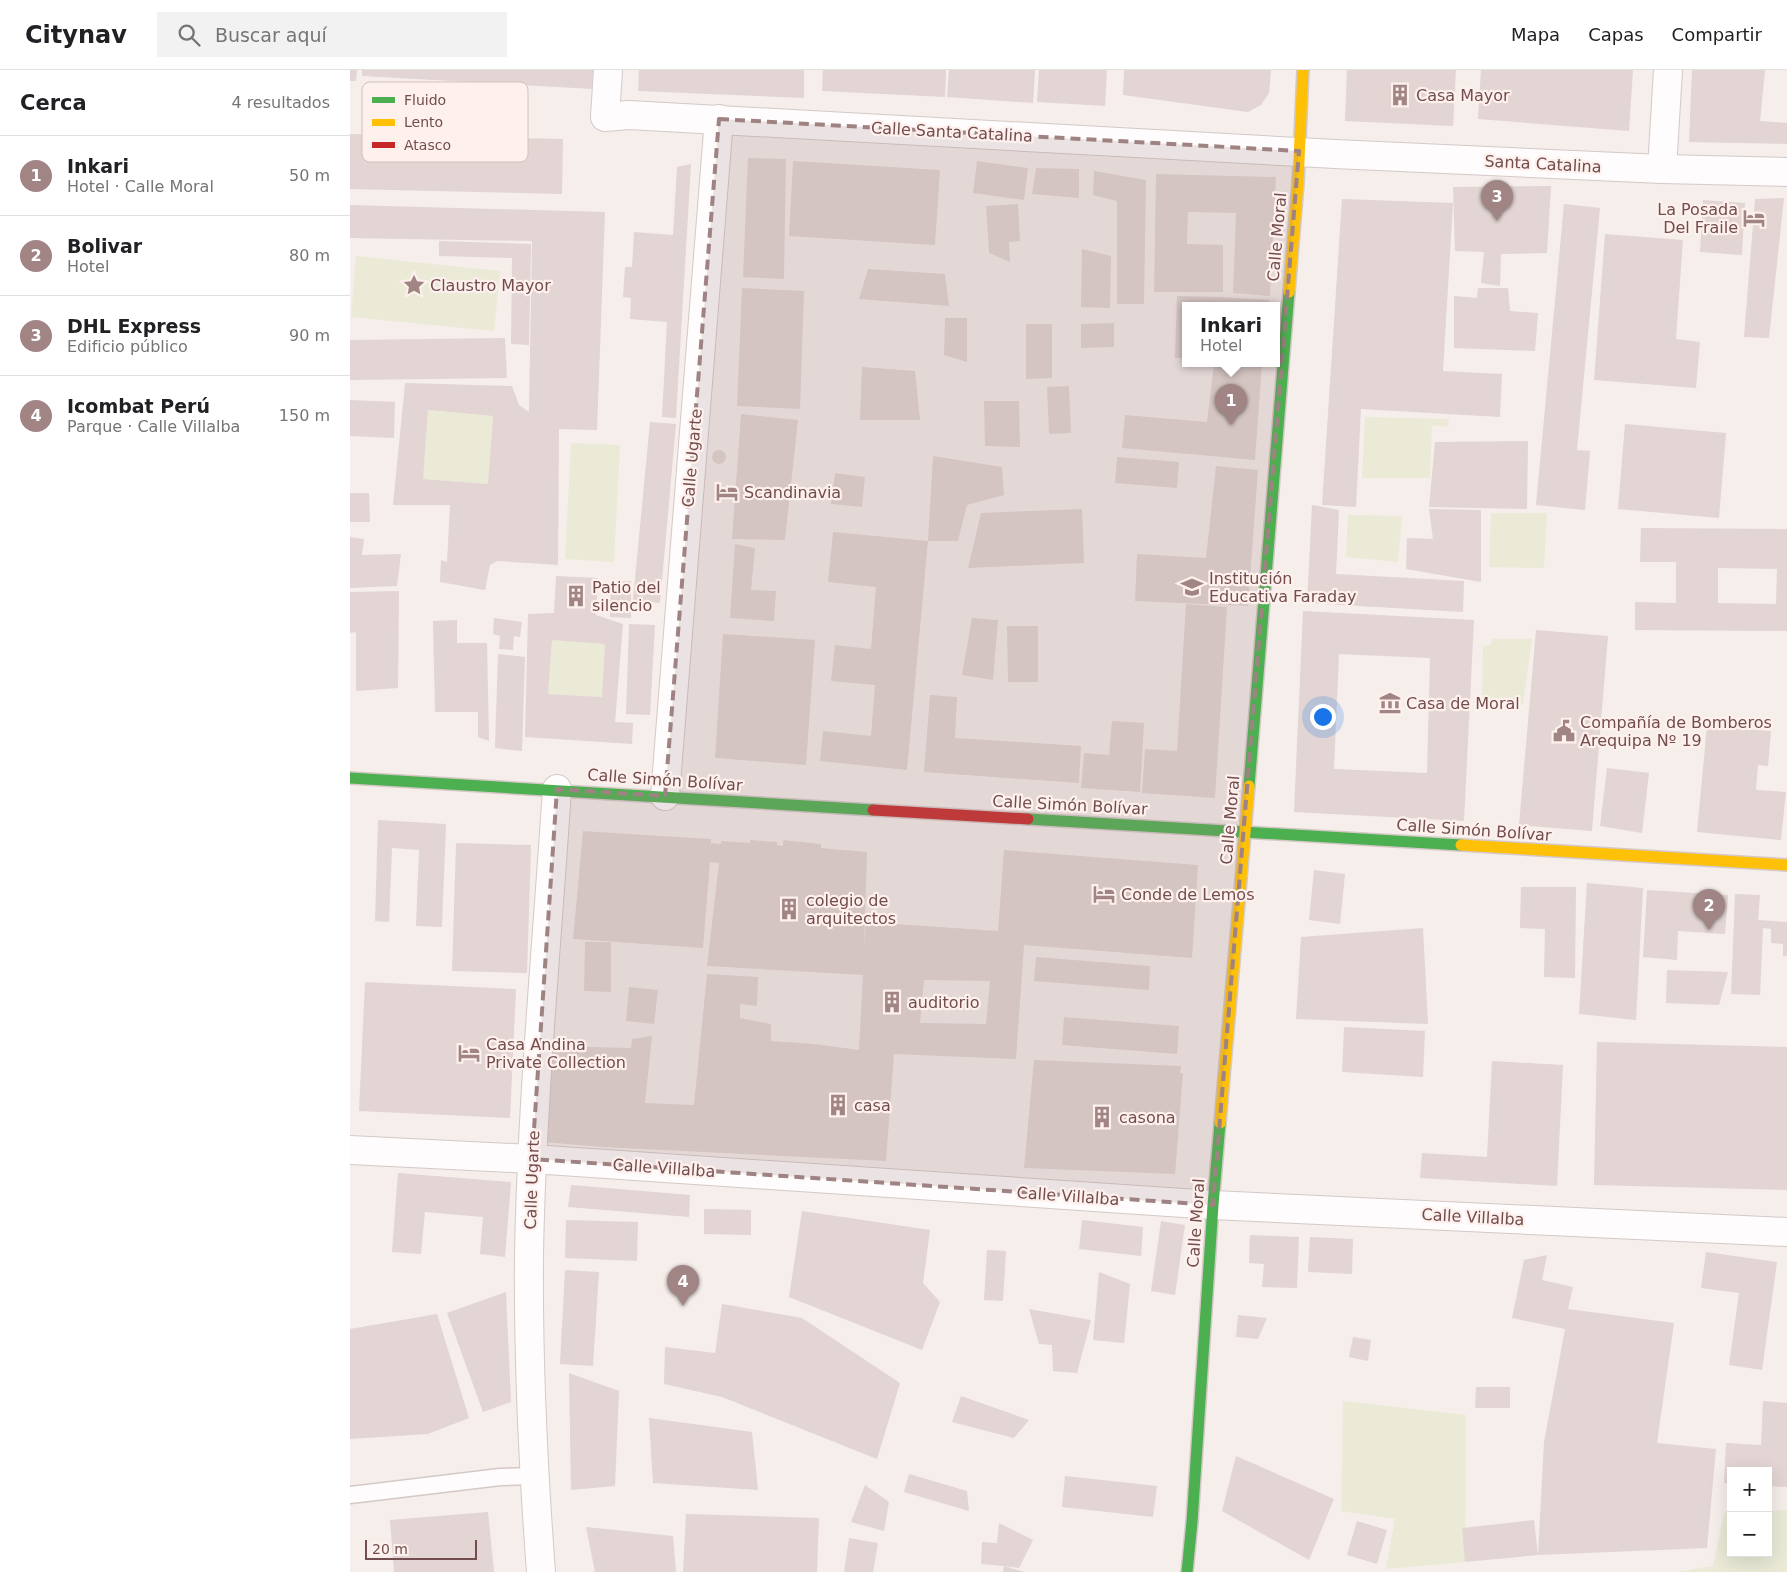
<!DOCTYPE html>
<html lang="es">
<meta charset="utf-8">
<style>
:root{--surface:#fff;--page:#f2f2f2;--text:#202124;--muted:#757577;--line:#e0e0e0;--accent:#a18585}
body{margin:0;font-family:"DejaVu Sans",sans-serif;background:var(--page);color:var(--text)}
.controls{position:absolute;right:15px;bottom:15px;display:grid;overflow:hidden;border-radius:0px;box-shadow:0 5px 20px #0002}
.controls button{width:45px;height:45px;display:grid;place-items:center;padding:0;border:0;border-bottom:1px solid var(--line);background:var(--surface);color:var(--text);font:25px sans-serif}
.scale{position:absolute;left:15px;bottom:12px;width:112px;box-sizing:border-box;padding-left:5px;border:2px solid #734d4e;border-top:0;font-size:14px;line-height:18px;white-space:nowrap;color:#734d4e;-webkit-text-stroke:4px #fef1ed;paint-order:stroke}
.you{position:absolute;left:972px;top:646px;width:18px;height:18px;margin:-12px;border:4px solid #fff;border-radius:50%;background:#1a73e8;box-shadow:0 0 0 8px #1a73e833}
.badge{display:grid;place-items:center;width:32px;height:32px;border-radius:50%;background:var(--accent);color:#fff;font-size:16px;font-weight:700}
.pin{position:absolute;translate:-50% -41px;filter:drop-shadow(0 1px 2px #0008)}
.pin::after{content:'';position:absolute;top:26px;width:18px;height:15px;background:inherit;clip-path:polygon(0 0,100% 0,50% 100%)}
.popup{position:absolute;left:832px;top:232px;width:98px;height:65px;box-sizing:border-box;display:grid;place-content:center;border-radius:0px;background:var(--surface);filter:drop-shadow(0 1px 4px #0005);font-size:16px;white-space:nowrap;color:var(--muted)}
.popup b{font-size:19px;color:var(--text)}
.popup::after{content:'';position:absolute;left:50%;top:100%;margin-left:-10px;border:10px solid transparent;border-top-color:var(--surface)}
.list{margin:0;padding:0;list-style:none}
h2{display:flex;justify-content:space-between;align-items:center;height:65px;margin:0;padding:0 20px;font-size:21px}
h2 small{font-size:16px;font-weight:400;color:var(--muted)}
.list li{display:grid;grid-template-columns:32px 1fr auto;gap:15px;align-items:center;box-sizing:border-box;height:80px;padding:0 20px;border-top:1px solid var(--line)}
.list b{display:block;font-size:19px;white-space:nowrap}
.list p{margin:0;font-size:16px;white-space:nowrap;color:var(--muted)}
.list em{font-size:16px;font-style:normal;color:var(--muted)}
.icon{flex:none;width:28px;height:28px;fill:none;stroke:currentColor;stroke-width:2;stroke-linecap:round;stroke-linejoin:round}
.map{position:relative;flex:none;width:1437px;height:1502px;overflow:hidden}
header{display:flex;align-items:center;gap:30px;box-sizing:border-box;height:70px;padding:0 25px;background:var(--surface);border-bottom:1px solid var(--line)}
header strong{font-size:24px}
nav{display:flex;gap:28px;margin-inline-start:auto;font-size:18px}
.search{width:350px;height:45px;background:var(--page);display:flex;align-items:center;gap:12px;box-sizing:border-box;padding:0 18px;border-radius:0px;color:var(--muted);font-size:19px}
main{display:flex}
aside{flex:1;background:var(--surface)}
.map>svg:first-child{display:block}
.green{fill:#eaead7}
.building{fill:#e2d5d3;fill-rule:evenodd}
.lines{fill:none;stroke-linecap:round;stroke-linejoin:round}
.lane-casing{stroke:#d4c9c7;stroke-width:19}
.street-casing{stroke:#d4c9c7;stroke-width:30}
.fast-casing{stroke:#d5c9c7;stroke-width:14}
.slow-casing{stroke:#d5c9c7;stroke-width:14}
.jam-casing{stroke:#d5c9c7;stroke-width:14}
.lane{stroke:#fefcfc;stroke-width:16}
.street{stroke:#fefcfc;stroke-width:28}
.fast{stroke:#4caf50;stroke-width:11}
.slow{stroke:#ffc107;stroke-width:11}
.jam{stroke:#c62828;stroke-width:11}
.marked{fill:#9f8282;fill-opacity:0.2;stroke:#9f8282;stroke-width:4;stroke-dasharray:10 6;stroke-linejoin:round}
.labels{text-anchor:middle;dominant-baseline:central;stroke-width:4.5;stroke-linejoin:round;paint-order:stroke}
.poi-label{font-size:16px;fill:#734d4e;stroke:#fef1ed;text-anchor:start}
.street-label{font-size:16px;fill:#734d4e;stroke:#fef1ed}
.key{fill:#fef1ed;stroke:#d4c0bd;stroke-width:1}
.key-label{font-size:14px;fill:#734d4e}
</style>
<header>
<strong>Citynav</strong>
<div class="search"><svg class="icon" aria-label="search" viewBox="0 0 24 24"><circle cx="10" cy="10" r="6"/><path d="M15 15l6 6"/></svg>Buscar aquí</div>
<nav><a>Mapa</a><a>Capas</a><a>Compartir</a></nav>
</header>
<main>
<aside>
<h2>Cerca<small>4 resultados</small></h2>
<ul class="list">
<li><span class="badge">1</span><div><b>Inkari</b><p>Hotel · Calle Moral</p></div><em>50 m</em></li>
<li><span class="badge">2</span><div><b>Bolivar</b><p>Hotel</p></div><em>80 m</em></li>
<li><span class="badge">3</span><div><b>DHL Express</b><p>Edificio público</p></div><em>90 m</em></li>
<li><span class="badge">4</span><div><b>Icombat Perú</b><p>Parque · Calle Villalba</p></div><em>150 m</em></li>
</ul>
</aside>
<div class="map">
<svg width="1437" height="1502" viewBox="0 0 1437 1502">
<rect width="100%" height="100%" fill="#f6eeeb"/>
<g class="green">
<polygon points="6,186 150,201 144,261 1,247"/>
<polygon points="78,340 143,346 138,414 73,409"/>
<polygon points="1015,347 1099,349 1098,357 1082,355 1080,408 1012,408"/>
<polygon points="221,373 270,375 264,492 215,489"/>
<polygon points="1141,443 1197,443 1194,498 1139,497"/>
<polygon points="998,445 1052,446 1048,492 996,487"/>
<polygon points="1142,569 1182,569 1173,635 1132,631 1133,576 1141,575"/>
<polygon points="202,570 255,574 252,627 198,624"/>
<polygon points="993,1331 1116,1345 1115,1492 1036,1499 1045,1449 991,1441"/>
<polygon points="1437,1440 1437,1502 1328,1502 1363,1496 1374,1443 1381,1442 1381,1483 1418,1483 1418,1441"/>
</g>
<g class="building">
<polygon points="0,0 7,0 6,11 0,11"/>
<polygon points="12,0 243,0 242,19 12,6"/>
<polygon points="289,0 454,0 454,28 288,21"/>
<polygon points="473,0 596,0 595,27 472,21"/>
<polygon points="599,0 685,0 683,33 597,27"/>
<polygon points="689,0 757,0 755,36 687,32"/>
<polygon points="774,0 921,0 919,23 911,35 898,42 773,25"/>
<polygon points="997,0 1106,0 1103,56 995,51"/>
<polygon points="1131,0 1283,0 1279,61 1128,49"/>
<polygon points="1342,0 1415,0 1410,51 1437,53 1437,74 1339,72"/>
<polygon points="0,64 213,69 212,124 0,119"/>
<polygon points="398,88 436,89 434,209 393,207"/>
<polygon points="443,91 590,100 585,175 439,166"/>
<polygon points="627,91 678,98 674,130 623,123"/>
<polygon points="341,94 326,348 312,347 317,252 280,249 281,228 273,227 275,197 282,197 284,162 323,165 327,97"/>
<polygon points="686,98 729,99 729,128 682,124"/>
<polygon points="744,101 796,110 794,234 767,234 767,131 743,125"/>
<polygon points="806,104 926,107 920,226 883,223 886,143 838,142 837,174 873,175 873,222 804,222"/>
<polygon points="1201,116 1197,183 1151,184 1150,216 1131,213 1134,182 1105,181 1103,117"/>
<polygon points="1434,128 1419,268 1394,267 1405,129"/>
<polygon points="992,129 1103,133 1093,301 1152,304 1150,347 1011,339 1006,437 972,435"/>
<polygon points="1353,130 1395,133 1392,185 1350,182"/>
<polygon points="668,134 670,171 659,172 660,192 639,183 636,136"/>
<polygon points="1214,134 1250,138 1227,380 1240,381 1235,440 1186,435"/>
<path d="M0 135 255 142 247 360 209 359 208 495 147 491 140 495 135 520 90 512 91 490 97 492 100 435H43L55 313 162 316 169 335 179 342 182 171 0 168ZM78 340 143 346 138 414 73 409Z"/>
<polygon points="1255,164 1333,170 1326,269 1350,272 1346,318 1244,310"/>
<polygon points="89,171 181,174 179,275 161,274 162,188 89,186"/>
<polygon points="732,179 761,186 760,238 731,237"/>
<polygon points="518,199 595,204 599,236 509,229"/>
<polygon points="392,218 454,221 450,339 387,336"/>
<polygon points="1128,218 1158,218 1160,241 1188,243 1185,281 1104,278 1104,226 1127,228"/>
<polygon points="827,226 872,227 919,230 919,236 836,236 836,288 825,288"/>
<polygon points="595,248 617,248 617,292 594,285"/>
<polygon points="764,253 764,277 731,278 731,254"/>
<polygon points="676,254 702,254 702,308 676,309"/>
<polygon points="155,268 157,308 0,310 0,270"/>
<polygon points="864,294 912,294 905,390 772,378 775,345 857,352"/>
<polygon points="512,297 565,301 570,350 510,350"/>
<polygon points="719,316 721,363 699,364 697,317"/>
<polygon points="0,330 45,332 44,368 0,366"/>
<polygon points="634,331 669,331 670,377 635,376"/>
<polygon points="391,344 448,350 435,470 382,469"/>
<polygon points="300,352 326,354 310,533 283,530"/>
<polygon points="1275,354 1376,363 1369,448 1268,439"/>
<polygon points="1178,371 1177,439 1079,437 1085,372"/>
<circle cx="369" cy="387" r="7"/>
<polygon points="583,386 652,397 654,425 617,435 608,471 578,471"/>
<polygon points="767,387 829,392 827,418 765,413"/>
<polygon points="866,396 908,400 898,536 785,531 787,484 856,488"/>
<polygon points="485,403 515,407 512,437 481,434"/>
<polygon points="0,423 19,423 20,452 0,452"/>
<polygon points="962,435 989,440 986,504 1114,511 1113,542 957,533"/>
<polygon points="732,439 734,493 618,498 631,443"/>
<polygon points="1079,439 1131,440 1131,512 1056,499 1057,468 1083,469"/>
<path d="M1291 458 1437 459V561L1285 560V532L1326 533V492H1290ZM1368 498 1427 499 1426 534 1368 533Z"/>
<polygon points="483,462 578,471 557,700 470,691 473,661 521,666 525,615 481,611 485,575 521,579 526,517 478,512"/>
<polygon points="0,467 14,469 12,485 51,484 47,516 0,518"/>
<polygon points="385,474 405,478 401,520 426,521 424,551 380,548"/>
<path d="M206 506 248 508 246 545 273 554 265 652 283 653 282 674 175 667 178 544 204 543ZM202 570 255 574 252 627 198 624Z"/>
<polygon points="281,511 281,548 260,547 261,512"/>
<polygon points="49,521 48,618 6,621 6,562 0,563 0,522"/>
<polygon points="836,534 877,537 865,728 792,723 795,679 827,681"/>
<path d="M953 541 1124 550 1114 751 944 742ZM989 584 1080 588 1077 703 984 699Z"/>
<polygon points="144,548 172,552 170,567 164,566 163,580 149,579 150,566 143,564"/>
<polygon points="622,548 648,550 643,610 612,605"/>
<polygon points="107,550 107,573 137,573 139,671 128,667 128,642 85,642 83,551"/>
<polygon points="279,554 305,555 300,645 276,644"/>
<polygon points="657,556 688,556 688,612 658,612"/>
<polygon points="1186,560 1258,566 1242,761 1169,755"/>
<polygon points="373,564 465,570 456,695 365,688"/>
<polygon points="148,584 175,587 172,681 145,678"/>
<polygon points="580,625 607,627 605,668 731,676 729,713 574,702"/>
<polygon points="762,651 794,653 790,722 731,718 734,683 759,685"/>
<polygon points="1357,656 1421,661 1418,696 1408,695 1406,720 1436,722 1431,770 1347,762"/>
<polygon points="1257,698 1299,703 1292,763 1250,756"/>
<polygon points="28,750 96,754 92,857 66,856 69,780 42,778 39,852 25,851"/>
<path d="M233 761 361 769V773L371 774V771L400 773V770L427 772V775L433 776V770L471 774V778L517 782 514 877 516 852 648 861 654 780 848 795 842 888 674 875 666 989 544 984 536 1091 252 1077 193 1072 200 976 281 978 282 969 302 966 295 1033 344 1035 357 904 408 907 407 936 390 934V948L421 954V971L464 974 509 980 513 905 357 896 369 793 360 792 353 878 223 869ZM574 910 640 911 636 954 570 953Z"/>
<polygon points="106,773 181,775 177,903 102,901"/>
<polygon points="964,800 995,804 990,854 959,850"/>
<polygon points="1237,813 1293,818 1286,950 1229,944"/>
<polygon points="1171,817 1226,817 1225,908 1194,907 1195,859 1170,858"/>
<polygon points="1297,820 1378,825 1375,864 1328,861 1327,890 1293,887"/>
<polygon points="1385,824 1410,825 1408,850 1437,852 1437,886 1433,886 1433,874 1421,873 1421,859 1413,858 1410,925 1381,924"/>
<polygon points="1073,858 1078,954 946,949 951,867"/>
<polygon points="235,872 261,872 261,922 234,921"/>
<polygon points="686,887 800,896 799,920 684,911"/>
<polygon points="1317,900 1378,902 1369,935 1316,933"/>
<polygon points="15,912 166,919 160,1048 9,1041"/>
<polygon points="279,917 308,920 304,954 276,951"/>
<polygon points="714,947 829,956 827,984 712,975"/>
<polygon points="994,957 1075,961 1073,1007 992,1002"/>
<polygon points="1247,972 1437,977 1437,1120 1244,1115"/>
<polygon points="684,990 831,996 830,1003 833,1003 825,1104 674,1098"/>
<polygon points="1142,991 1213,995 1207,1116 1070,1108 1072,1083 1137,1087"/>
<polygon points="48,1103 161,1112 155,1187 130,1184 133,1147 75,1142 71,1184 42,1182"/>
<polygon points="221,1115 340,1125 339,1147 218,1137"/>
<polygon points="354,1139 401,1140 401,1165 354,1164"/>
<polygon points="452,1141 580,1160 573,1213 590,1232 572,1280 439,1227"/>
<polygon points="216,1150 288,1152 287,1191 215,1188"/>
<polygon points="732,1150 793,1157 791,1186 729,1179"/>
<polygon points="811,1151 835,1155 825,1225 801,1221"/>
<polygon points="900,1165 949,1167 947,1218 912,1217 914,1194 899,1193"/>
<polygon points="960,1167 1003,1169 1002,1204 958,1202"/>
<polygon points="637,1180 656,1181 653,1231 634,1230"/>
<polygon points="1356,1182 1427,1192 1412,1300 1379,1295 1389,1223 1351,1218"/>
<polygon points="1197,1185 1192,1210 1223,1217 1218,1239 1324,1253 1307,1373 1366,1379 1357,1478 1188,1485 1194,1372 1215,1259 1162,1248 1174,1190"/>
<polygon points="215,1200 249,1202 243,1296 210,1294"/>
<polygon points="749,1202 780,1214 774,1273 743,1270"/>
<polygon points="156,1222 161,1332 133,1342 97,1243"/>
<polygon points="372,1234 452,1248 550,1313 527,1389 372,1327 314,1314 315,1277 365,1283"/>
<polygon points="679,1239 741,1250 727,1303 703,1301 702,1275 689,1274"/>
<polygon points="87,1244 119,1348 78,1364 0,1369 0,1259"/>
<polygon points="888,1245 917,1248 908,1269 886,1267"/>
<polygon points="1003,1267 1021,1270 1018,1291 999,1287"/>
<polygon points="219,1303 269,1321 265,1416 221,1420"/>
<polygon points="1126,1317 1160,1317 1160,1338 1125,1338"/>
<polygon points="611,1326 679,1350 664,1368 602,1352"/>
<polygon points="1413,1331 1437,1333 1437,1417 1418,1416 1418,1401 1381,1401 1381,1414 1374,1413 1376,1373 1411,1375"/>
<polygon points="299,1348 402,1362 408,1420 303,1413"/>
<polygon points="886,1386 984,1429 959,1490 872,1441"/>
<polygon points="559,1404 617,1421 619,1441 554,1422"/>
<polygon points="715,1406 807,1416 803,1447 712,1437"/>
<polygon points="515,1415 539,1432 534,1461 501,1452"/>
<polygon points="138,1442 144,1502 44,1502 40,1450"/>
<polygon points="336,1444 469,1448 467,1502 333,1502"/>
<polygon points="1184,1450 1188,1485 1115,1492 1112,1458"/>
<polygon points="1007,1451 1037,1460 1027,1494 997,1485"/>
<polygon points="649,1453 683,1470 669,1498 654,1496 674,1502 653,1502 654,1496 631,1494 632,1472 647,1473"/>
<polygon points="236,1457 323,1466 326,1502 245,1502"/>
<polygon points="499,1468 528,1473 523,1502 494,1502"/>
</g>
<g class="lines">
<g class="lane-casing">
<polyline id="lane" points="0,1425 150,1407 184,1406"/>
</g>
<g class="street-casing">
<g id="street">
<polyline points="258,0 255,47 279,45 985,84 1312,99 1437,102"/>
<polyline points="1312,99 1318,0"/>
<polyline points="315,726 369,49"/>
<polyline points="0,1080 182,1089 863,1135 1437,1162"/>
<path d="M191 1502C183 1396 178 1290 179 1183 182 1028 197 874 207 719"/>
</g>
</g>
<g class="fast-casing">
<g id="fast">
<polyline points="0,708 523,740"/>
<polyline points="899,716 939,222"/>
<polyline points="678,749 1111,775"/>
<polyline points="837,1502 842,1452 863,1135 870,1053"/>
</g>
</g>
<g class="slow-casing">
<g id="slow">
<polyline points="939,222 948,113 953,0"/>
<polyline points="1111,775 1437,795"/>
<polyline points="870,1053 899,716"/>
</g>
</g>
<g class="jam-casing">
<polyline id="jam" points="523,740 678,749"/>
</g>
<use href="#lane" class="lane"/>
<use href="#street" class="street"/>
<use href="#fast" class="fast"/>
<use href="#slow" class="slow"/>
<use href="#jam" class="jam"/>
</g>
<path class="marked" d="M369 49 949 81 863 1135 182 1089 207 719 315 726Z"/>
<defs>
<g id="building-bare" transform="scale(1.725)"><path d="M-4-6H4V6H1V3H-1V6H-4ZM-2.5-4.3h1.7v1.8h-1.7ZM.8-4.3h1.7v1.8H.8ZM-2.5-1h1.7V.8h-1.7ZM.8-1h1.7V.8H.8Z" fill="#a18585" stroke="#fef1ed" stroke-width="2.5" paint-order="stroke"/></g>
<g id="hotel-bare" transform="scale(1.725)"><path d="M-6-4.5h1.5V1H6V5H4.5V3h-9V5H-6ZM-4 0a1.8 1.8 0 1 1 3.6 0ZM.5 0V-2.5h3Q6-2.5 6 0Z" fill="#a18585" stroke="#fef1ed" stroke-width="2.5" paint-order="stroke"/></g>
<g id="sight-bare" transform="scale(1.725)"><path d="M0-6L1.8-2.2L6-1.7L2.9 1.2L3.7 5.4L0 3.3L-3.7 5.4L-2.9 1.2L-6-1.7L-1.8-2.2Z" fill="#a18585" stroke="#fef1ed" stroke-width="2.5" paint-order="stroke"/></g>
<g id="school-bare" transform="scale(1.725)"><path d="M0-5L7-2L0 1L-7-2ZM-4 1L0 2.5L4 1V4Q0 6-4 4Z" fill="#a18585" stroke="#fef1ed" stroke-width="2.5" paint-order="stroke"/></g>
<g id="museum-bare" transform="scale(1.725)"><path d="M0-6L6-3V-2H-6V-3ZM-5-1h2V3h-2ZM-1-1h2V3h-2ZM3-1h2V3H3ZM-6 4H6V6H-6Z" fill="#a18585" stroke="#fef1ed" stroke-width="2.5" paint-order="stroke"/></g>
<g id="civic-bare" transform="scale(1.725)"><path d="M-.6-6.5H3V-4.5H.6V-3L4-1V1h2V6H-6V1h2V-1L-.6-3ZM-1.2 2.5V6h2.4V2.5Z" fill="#a18585" stroke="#fef1ed" stroke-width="2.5" paint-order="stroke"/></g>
</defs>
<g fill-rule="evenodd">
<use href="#building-bare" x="1050" y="25"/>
<use href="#hotel-bare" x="1404" y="148"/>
<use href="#sight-bare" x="64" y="215"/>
<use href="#hotel-bare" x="377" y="422"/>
<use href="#school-bare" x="842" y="517"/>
<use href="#building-bare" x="226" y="526"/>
<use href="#museum-bare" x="1040" y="633"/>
<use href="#civic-bare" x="1214" y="661"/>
<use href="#hotel-bare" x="754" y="824"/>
<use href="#building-bare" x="439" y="839"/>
<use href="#building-bare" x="542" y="932"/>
<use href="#hotel-bare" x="119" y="983"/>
<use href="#building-bare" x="488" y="1035"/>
<use href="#building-bare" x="752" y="1047"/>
</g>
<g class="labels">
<g class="poi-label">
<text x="1066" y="25">Casa Mayor</text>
<text x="1388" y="139" text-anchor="end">La Posada<tspan x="1388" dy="18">Del Fraile</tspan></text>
<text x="80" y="215">Claustro Mayor</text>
<text x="394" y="422">Scandinavia</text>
<text x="859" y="508">Institución<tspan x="859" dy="18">Educativa Faraday</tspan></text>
<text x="242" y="517">Patio del<tspan x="242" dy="18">silencio</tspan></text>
<text x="1056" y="633">Casa de Moral</text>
<text x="1230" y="652">Compañía de Bomberos<tspan x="1230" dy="18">Arequipa Nº 19</tspan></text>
<text x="771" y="824">Conde de Lemos</text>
<text x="456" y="830">colegio de<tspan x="456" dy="18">arquitectos</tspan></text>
<text x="558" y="932">auditorio</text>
<text x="136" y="974">Casa Andina<tspan x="136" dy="18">Private Collection</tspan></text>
<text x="504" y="1035">casa</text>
<text x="769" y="1047">casona</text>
</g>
<g class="street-label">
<text transform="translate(602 62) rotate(3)">Calle Santa Catalina</text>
<text transform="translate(1193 94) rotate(3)">Santa Catalina</text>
<text transform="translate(927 167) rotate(-85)">Calle Moral</text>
<text transform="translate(342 388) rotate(-85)">Calle Ugarte</text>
<text transform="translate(315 710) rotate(4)">Calle Simón Bolívar</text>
<text transform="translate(720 735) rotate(3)">Calle Simón Bolívar</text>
<text transform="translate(880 750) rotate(-85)">Calle Moral</text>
<text transform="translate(1124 760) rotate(4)">Calle Simón Bolívar</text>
<text transform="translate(314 1098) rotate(4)">Calle Villalba</text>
<text transform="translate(182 1110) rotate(-88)">Calle Ugarte</text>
<text transform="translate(718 1126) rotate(4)">Calle Villalba</text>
<text transform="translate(1123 1147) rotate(3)">Calle Villalba</text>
<text transform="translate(846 1153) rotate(-86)">Calle Moral</text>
</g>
</g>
<rect x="12" y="12" width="166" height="80" rx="8" class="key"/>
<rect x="22" y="27" width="23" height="6" fill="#4caf50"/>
<rect x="22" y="49" width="23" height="7" fill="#ffc107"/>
<rect x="22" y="72" width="23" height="6" fill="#c62828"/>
<g class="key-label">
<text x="54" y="35">Fluido</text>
<text x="54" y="57">Lento</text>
<text x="54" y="80">Atasco</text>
</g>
</svg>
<div class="controls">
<button>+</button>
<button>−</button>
</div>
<div class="scale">20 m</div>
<div class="you"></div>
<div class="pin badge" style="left:881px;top:355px">1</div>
<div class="popup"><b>Inkari</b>Hotel</div>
<div class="pin badge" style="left:1359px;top:860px">2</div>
<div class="pin badge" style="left:1147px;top:151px">3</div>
<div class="pin badge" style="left:333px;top:1236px">4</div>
</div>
</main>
